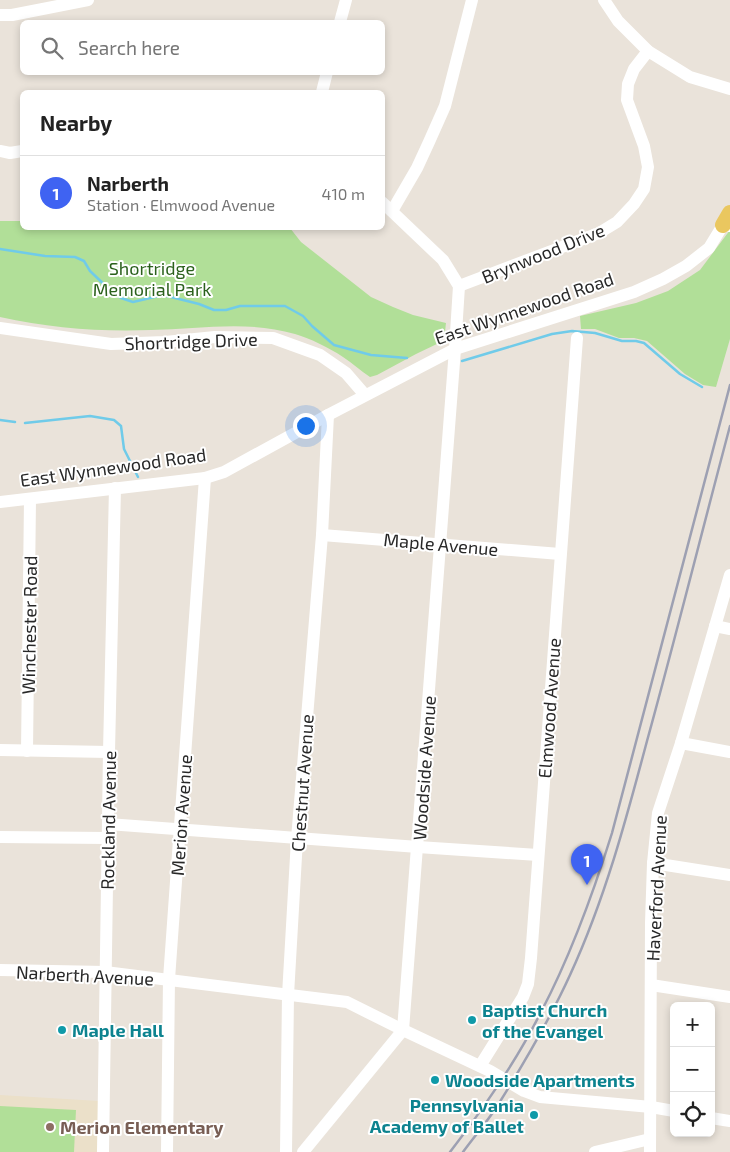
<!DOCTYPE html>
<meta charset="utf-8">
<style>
:root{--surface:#fff;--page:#f2f2f2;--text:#222;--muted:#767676;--line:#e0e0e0;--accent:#3f63f2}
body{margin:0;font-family:"Exo 2",sans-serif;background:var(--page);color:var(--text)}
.controls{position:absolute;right:15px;bottom:15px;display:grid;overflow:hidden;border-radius:8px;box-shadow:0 2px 8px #0003}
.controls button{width:45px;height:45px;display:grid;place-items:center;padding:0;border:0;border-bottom:1px solid var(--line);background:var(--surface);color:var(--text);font:25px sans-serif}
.you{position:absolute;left:305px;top:425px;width:18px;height:18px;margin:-12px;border:4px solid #fff;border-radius:50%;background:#1a73e8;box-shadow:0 0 0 8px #1a73e833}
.badge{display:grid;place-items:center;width:32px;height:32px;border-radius:50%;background:var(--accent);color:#fff;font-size:16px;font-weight:700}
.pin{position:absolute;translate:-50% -41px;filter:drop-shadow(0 1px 2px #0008)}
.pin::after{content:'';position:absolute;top:26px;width:18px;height:15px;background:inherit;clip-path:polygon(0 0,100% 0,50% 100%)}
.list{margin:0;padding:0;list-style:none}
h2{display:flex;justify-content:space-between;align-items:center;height:65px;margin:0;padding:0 20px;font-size:21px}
h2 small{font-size:16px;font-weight:400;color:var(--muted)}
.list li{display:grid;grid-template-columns:32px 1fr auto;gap:15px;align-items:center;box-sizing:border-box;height:75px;padding:0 20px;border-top:1px solid var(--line)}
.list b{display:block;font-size:19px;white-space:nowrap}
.list p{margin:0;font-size:16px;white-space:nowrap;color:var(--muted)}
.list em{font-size:16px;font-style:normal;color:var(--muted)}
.icon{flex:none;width:28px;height:28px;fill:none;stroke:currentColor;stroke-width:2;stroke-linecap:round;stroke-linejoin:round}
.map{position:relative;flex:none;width:730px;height:1152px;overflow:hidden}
.search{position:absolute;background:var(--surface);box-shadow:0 2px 8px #0003;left:20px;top:20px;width:365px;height:55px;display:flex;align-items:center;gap:12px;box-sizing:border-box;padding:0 18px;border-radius:8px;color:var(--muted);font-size:19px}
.panel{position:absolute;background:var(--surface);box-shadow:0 2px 8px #0003;left:20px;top:90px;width:365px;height:140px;border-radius:8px}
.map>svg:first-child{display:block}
.education{fill:#ebe0c9}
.green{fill:#b1df98}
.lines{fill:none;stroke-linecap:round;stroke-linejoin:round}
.stream{stroke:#70cbe9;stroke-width:2.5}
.minor{stroke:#fff;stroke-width:12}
.major{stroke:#eac75f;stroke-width:16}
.rail{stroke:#9da0b2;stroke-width:2.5}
.culture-dot{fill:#0f9aa8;stroke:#fff;stroke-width:2}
.education-dot{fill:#8d6e63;stroke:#fff;stroke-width:2}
.labels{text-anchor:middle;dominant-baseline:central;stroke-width:4;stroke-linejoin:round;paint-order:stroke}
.street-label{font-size:18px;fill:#282828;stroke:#fff}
.park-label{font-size:18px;fill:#2b611c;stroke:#fff}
.culture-label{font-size:18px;font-weight:bold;fill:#0d838f;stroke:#fff;text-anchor:start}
.education-label{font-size:18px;font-weight:bold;fill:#785e54;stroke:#fff;text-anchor:start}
</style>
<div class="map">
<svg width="730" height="1152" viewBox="0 0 730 1152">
<rect width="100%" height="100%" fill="#eae3da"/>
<polygon class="education" points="0,1095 99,1101 99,1152 0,1152"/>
<g class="green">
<path d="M0 221H22V228H290L301 242 371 297 393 307 413 315 446 323C445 330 446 335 439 338V343L416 354 377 375 370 377C361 371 352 363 343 357 328 347 311 339 295 334 248 320 199 329 151 330 100 332 50 328 0 317Z"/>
<polygon points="730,230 730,339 716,387 703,385 685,374 647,341 634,338 619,338 595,329 581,329 580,316 636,303 668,291 700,270"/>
<polygon points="0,1106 76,1110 74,1152 0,1152"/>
</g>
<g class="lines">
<g class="stream">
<polyline points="0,249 45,256 75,257 84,261 90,271 111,291 121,298 133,302 163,295 199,304 214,310 226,310 240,306 285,306 303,316 312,326 334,345 371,355 407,358"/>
<polyline points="462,361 552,334 572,331 595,333 622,341 636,341 644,343 680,374 702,387"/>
<polyline points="0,420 15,422"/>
<polyline points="25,423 90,416 114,420 121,426 124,449 138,477"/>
</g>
<g class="minor">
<polyline points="604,0 618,21 648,51 690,77 730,89"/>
<polyline points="0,15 12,15 88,0"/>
<polyline points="340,22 346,0"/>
<polyline points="322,92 327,72"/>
<polyline points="0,151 10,153 22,151"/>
<polyline points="392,211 417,168 429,142 445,106 472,0"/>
<polyline points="459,286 599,233 617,222 634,204 644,189 648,167 644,146 627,100 628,84 634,69 648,51"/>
<polyline points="0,328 111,344 165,342 215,337 273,338 320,355 346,373 365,395"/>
<polyline points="0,502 205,478 224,472 328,415 455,349 634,292 663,279 686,266 709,248 723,225 730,226"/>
<polyline points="322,535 560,554"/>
<polyline points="715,626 730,629"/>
<polyline points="681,743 730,752"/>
<polyline points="0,750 109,752"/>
<polyline points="27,751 30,499"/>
<polyline points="108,824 418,847 538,855"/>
<polyline points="0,837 107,838"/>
<polyline points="653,863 730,875"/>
<polyline points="0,970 105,972 347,1002 403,1030 490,1071 524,1091 540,1097 651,1107 674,1111"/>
<polyline points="651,985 730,997"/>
<polyline points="480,1066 523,997 528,984 531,958 577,338"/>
<polyline points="711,1118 730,1121"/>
<polyline points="103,1152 109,752 115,488"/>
<polyline points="167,1152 169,979 205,478"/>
<polyline points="286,1152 288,995 297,839 322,535 328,415"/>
<polyline points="303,1152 403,1030 455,349 459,286 443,260 382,202"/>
<polyline points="595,1152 650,1139"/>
<polyline points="650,1152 651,923 653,863 658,813 681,743 730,575"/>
</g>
<polyline class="major" points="723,225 730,213"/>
<g class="rail">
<path d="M450 1152C484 1108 516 1062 541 1012 571 955 593 894 612 833L730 385"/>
<path d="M463 1152C474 1137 486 1123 496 1108 523 1065 549 1021 570 975 605 899 626 820 647 741 676 636 702 531 730 426"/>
</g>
</g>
<g class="culture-dot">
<circle cx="472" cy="1020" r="5"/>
<circle cx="62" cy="1030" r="5"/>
<circle cx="435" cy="1080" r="5"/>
<circle cx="534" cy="1115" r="5"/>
</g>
<circle class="education-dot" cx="50" cy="1127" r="5"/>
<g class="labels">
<g class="street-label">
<text transform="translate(543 253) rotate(-22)">Brynwood Drive</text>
<text transform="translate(524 308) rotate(-19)">East Wynnewood Road</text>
<text transform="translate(191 341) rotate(-2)">Shortridge Drive</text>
<text transform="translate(113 467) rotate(-8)">East Wynnewood Road</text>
<text transform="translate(441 544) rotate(5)">Maple Avenue</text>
<text transform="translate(29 625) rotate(-89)">Winchester Road</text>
<text transform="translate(549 708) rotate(-86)">Elmwood Avenue</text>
<text transform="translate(424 768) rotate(-86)">Woodside Avenue</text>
<text transform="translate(302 783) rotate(-86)">Chestnut Avenue</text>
<text transform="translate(181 815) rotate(-86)">Merion Avenue</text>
<text transform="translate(108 820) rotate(-89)">Rockland Avenue</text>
<text transform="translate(656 888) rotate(-87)">Haverford Avenue</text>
<text transform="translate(85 975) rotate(3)">Narberth Avenue</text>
</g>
<g class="park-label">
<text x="152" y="268">Shortridge<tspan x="152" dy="21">Memorial Park</tspan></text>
</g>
<g class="culture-label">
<text x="482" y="1010">Baptist Church<tspan x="482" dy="21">of the Evangel</tspan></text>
<text x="72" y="1030">Maple Hall</text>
<text x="445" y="1080">Woodside Apartments</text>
<text x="524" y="1105" text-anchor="end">Pennsylvania<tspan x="524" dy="21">Academy of Ballet</tspan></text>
</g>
<g class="education-label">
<text x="60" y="1127">Merion Elementary</text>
</g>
</g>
</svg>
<div class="controls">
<button>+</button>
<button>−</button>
<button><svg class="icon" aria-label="locate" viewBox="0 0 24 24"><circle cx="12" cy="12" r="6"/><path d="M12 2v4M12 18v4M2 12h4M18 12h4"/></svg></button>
</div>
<div class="you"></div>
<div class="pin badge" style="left:587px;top:885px">1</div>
<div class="search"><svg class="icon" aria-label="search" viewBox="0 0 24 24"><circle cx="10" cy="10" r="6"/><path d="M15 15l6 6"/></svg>Search here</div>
<section class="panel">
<h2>Nearby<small></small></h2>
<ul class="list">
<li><span class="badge">1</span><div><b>Narberth</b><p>Station · Elmwood Avenue</p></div><em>410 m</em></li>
</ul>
</section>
</div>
